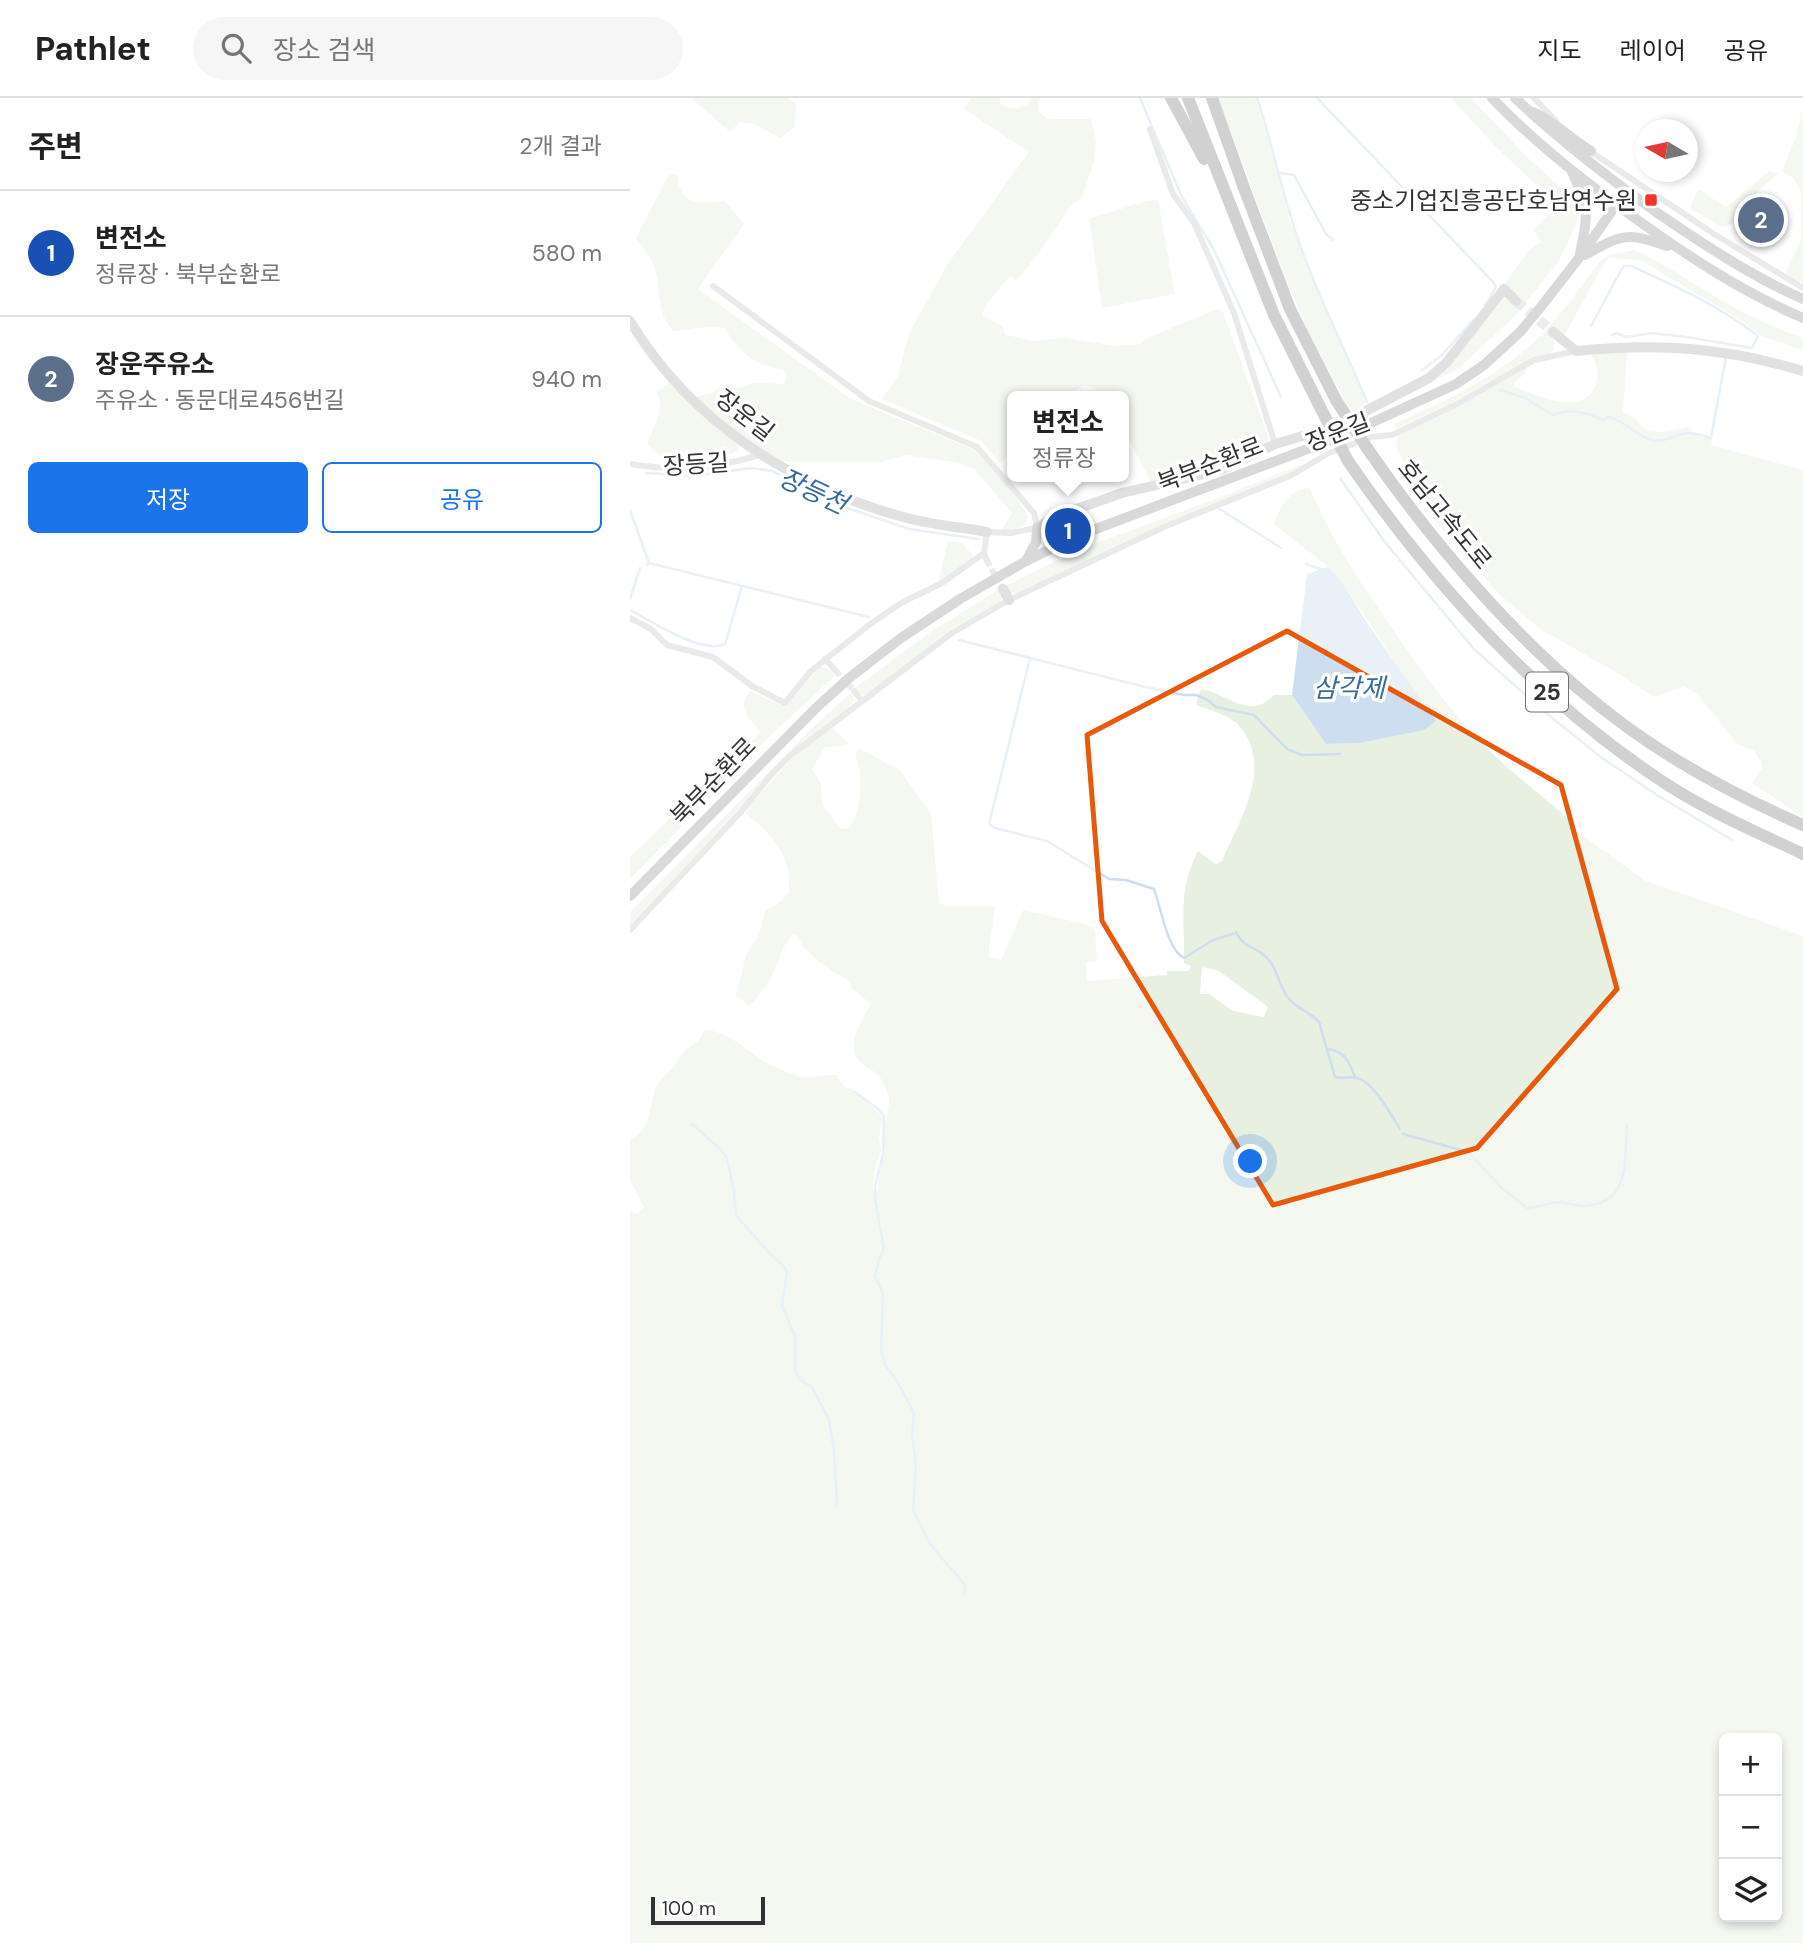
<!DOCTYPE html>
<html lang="ko">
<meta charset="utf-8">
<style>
:root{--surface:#fff;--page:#f6f6f6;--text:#222;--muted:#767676;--line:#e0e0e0;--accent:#1a73e8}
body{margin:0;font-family:"DM Sans","Noto Sans KR",sans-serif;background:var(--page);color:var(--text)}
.controls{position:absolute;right:21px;bottom:21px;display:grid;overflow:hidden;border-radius:10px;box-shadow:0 4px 10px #0003}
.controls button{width:63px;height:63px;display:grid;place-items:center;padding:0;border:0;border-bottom:2px solid var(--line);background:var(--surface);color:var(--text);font:35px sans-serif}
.compass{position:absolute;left:1005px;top:21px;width:63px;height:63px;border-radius:50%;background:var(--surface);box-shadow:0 4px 10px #0003;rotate:279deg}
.scale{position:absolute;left:21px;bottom:18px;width:114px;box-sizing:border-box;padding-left:7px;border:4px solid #333;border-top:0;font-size:19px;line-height:24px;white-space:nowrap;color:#333;-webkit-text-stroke:5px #fff;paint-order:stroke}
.you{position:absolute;left:621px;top:1064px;width:24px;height:24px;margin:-18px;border:5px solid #fff;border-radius:50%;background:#1a73e8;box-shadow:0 0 0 10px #1a73e833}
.badge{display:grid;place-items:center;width:46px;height:46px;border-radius:50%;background:var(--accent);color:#fff;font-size:23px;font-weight:700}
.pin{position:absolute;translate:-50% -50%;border:4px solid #fff;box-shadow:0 2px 7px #0006}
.popup{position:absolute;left:377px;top:293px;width:122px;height:91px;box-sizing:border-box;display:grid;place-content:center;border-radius:10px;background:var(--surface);filter:drop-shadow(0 2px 5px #0005);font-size:23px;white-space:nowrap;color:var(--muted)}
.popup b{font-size:26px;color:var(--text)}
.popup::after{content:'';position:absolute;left:50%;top:100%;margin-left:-14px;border:14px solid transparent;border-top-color:var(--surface)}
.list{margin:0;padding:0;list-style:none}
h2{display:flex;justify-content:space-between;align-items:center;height:91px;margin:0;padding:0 28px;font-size:30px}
h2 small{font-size:23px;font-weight:400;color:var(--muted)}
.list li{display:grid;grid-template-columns:46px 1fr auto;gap:21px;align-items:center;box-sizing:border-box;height:126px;padding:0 28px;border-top:2px solid var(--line)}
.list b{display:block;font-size:26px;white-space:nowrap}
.list p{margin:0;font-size:23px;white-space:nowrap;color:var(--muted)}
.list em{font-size:23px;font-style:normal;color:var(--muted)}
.actions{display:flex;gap:14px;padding:21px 28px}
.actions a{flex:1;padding:16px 0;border:2px solid var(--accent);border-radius:10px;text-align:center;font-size:24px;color:var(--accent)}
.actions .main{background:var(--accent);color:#fff}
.icon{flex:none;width:38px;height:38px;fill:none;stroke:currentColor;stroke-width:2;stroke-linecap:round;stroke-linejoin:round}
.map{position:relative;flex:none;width:1173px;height:1845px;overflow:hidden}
header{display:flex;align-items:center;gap:42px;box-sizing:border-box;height:98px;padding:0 35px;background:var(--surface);border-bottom:2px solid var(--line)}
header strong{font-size:33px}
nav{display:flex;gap:38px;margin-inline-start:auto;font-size:24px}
.search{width:490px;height:63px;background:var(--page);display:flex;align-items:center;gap:18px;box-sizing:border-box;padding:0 24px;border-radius:38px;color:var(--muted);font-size:26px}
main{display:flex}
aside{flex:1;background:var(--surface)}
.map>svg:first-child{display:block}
.green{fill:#e7f0e1;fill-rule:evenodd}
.water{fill:#ccdef0}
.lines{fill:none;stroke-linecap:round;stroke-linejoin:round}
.stream{stroke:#ccdef0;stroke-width:2.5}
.street-tunnel{stroke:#d6d6d6;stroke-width:6;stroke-dasharray:6 3;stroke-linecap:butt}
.secondary-tunnel{stroke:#d6d6d6;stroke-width:10;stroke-dasharray:10 5;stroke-linecap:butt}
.street{stroke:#d0d0d0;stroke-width:6}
.secondary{stroke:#bdbdbd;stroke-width:10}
.primary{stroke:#ababab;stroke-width:10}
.highway{stroke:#9a9a9a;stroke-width:12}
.highway-bridge{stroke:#9a9a9a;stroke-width:12}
.marked{fill:none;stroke:#e8590c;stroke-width:5;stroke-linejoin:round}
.poi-dot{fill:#f3352c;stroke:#fff;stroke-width:2.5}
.labels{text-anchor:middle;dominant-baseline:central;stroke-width:7;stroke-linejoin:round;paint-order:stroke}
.shield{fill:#fff;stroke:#707070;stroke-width:2}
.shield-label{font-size:23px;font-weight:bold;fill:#333}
.poi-label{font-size:24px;fill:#333;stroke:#fff;text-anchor:end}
.street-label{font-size:24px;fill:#333;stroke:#fff}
.water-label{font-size:26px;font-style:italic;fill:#386a9d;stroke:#fff}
</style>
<header>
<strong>Pathlet</strong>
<div class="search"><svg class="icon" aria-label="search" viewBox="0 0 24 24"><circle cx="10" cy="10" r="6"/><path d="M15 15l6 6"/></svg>장소 검색</div>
<nav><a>지도</a><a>레이어</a><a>공유</a></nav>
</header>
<main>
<aside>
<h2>주변<small>2개 결과</small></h2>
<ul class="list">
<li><span class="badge" style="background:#1a4fb4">1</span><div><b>변전소</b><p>정류장 · 북부순환로</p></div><em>580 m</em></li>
<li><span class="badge" style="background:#5c6f8a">2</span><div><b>장운주유소</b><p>주유소 · 동문대로456번길</p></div><em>940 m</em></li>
</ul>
<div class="actions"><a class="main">저장</a><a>공유</a></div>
</aside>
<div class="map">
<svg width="1173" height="1845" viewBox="0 0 1173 1845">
<rect width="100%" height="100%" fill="#fff"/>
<g class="green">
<polygon points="61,0 159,0 167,8 164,30 150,40 124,26 110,24 100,34"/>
<path d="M341 0H370V4C378 13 388 10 398 6L401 0H410L408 12 417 21H461L466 43 464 64 451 101 441 107 408 156 386 183 380 178 356 207 352 217 373 229 375 236 401 243 435 240 486 248 511 246 515 241 587 211 593 214 639 341 635 348 588 367 521 384 497 338 494 337V298H463L466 290 454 288 448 291 444 298H382V355L370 365 351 343 252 301 268 278 279 235 317 167 399 54 334 11Z"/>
<polygon points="588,0 625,0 649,76 659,120 674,160 736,305 724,313 716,305 680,237 656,182"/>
<polygon points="821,0 841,0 898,60 942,100 947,109 946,126 929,163 884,219 829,270 779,296 818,266 871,204 875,201 884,207 889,199 874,187 899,152 911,144 904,132 924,110 923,103 865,48"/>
<polygon points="1173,8 1173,186 1155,176 1171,141 1171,92 1163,80 1152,73 1166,39"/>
<polygon points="1139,73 1149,75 1130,91 1101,127 1091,129 1060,110 1068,91 1096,109"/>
<path d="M42 76 48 78C49 108 71 105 95 103L114 126 68 191 221 301 345 352 380 391 396 414 398 419 395 427 381 433 371 432 382 415 344 371 325 364 276 357 252 364H164L143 361 132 355 65 299 81 295 90 289 99 292 126 285 154 286 157 277 154 272C121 266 112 256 94 230 76 226 62 233 44 233 26 218 31 189 24 168 21 159 12 148 6 140L38 78Z"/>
<path d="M528 101 545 196 472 210 459 121C483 114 504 105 528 101Z"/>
<path d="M1004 152C1033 164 1058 183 1084 198 1112 215 1142 229 1173 240V252L1131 238 1109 221 1010 162 980 160 975 164 934 238 919 236C924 243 927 247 921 255L904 259 823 304 766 331 764 326C816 303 868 279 910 238 932 216 951 188 970 163L978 157Z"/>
<path d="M997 253 993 314 1005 320 1016 332 1031 334 1062 329 1061 336 1082 341 1081 347 1173 372V719L1122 685 1132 670 1131 663 1124 653 1107 646 1069 598 1054 588 1024 599 989 576 910 531 869 496 806 425 766 349 768 337 897 269 894 277 885 284 884 288C906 298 959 321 967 282 969 273 966 264 960 256Z"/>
<path d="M39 285 109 346 107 353C92 359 53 373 37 364 30 359 23 352 17 345 24 328 35 312 27 294Z"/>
<polygon points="669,367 671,367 660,375 387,496 379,495 375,488 450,451 591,399"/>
<path d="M680 390C699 437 726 478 755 520 786 566 818 611 858 651 883 676 912 698 939 721L944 731 1014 782 1173 838V1845H0V1112L6 1116 14 1110 0 1082V1041C21 1034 19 1006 26 989 28 982 39 975 44 969 48 963 51 955 57 951 65 944 71 944 74 932 98 932 118 954 137 965 146 970 158 974 168 978 180 982 194 976 206 977L217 991 220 989 253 1019 249 1039 251 1053 244 1072 243 1093H248C249 1071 255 1051 255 1029 255 1020 259 1011 259 1002 259 997 256 992 254 987 249 976 245 974 236 969 211 953 230 924 241 906L222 891 220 884 189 864 173 849 168 838 162 837 154 849 139 885 120 908 106 898 116 857 129 837 135 813 151 803 159 794C159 786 159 778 158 771 154 751 132 727 116 716L117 710 162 661 200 631H204L218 645 214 648 195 649 182 671 191 686 192 706 211 731 219 730C231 714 234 675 225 657L228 650 270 672 301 716 309 804 316 808H365L358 858 371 862 393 812 451 825 465 831 467 863 456 864 457 883 537 877V873H558L561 868 554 865C555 822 547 794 568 753L586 766 592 763C609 723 644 669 610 629 601 617 580 612 566 607L569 595 572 591C598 596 620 623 644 597H662L696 646 729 645 767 567 713 485 698 469 644 426C649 409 661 390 680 390ZM572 869 589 873 638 909 634 919 603 913 579 896H570ZM1094 1640H1147V1819H1094Z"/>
<polygon points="318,443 332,445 343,457 343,460 308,485"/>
<polygon points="370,491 373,498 370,504 320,532 237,597 227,596 224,591 303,532"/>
<path d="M189 569H195L206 577 142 636 0 781V759L101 661 104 663 130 634C119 619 106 611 120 593L156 609Z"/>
<polygon points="220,595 224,601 219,609 159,657 138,676 108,713 0,827 0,814 183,629"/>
</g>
<polygon class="water" points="698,469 713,485 735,522 806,623 794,632 729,645 696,646 662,597 677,476"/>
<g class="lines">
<g class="stream">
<polyline points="510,0 551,97 584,152 651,299"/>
<path d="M627 0C640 39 649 80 661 119 679 181 712 244 737 304"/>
<polyline points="687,0 863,184 866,189 855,208"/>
<polyline points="650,75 664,77 696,136 703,142"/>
<path d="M961 228 990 174 994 168H1001C1045 188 1090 208 1128 238L1122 250 1063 240 1022 235 996 239 987 235 982 237"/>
<polyline points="792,272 811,258 844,221"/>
<path d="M870 292 895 300 923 317C939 309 958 315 973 322L978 319C995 322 1005 338 1022 342 1036 345 1046 335 1059 335 1066 335 1074 338 1081 340L1096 259"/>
<polyline points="16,375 63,378 121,370 142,373 185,393 200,404 279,431 348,441"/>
<polyline points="710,380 754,443 844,551 910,610 972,660 1027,697 1102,742"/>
<polyline points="588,410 651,450"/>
<polyline points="0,412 19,465 17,467"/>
<polyline points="19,465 239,519"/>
<polyline points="676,466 693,472"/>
<polyline points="0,501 10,470"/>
<path d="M0 512C21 523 72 557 95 546L112 488"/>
<polyline points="329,542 515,589 554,597 566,597 578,602 586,609 624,617 657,651 672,657 710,656"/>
<path d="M400 560 359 726 365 730 417 743 479 781 496 782 524 791C531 810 537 851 554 860L583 842 603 836"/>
<path d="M606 834C614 851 623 847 635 858 648 869 648 888 659 901 667 911 681 914 689 924L705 979C713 981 720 978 727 980 743 983 761 1017 770 1031"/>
<path d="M698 951C716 954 719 964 725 979"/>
<polyline points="225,994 248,1011 254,1018 253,1057 245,1088 245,1102 254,1150 249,1161 245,1178 253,1196 251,1252 255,1267 267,1283 284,1315 282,1337 286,1366 283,1412 300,1446 335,1487 334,1497"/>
<polyline points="62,1026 89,1050 97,1060 104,1093 106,1117 141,1157 153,1167 157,1174 152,1208 165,1238 165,1271 169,1281 182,1289 199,1322 204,1353 207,1407"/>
<path d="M773 1036 838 1054 872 1090 897 1110C908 1110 918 1104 929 1104 938 1104 946 1109 955 1108 1001 1105 994 1062 997 1028"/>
</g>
<g class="street-tunnel">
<polyline points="357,463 373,491"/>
<polyline points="206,573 224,593"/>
</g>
<polyline class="secondary-tunnel" points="886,203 923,234"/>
<g class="street">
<polyline points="904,0 926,23"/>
<polyline points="520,31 543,96 564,125 604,215 645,346"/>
<polyline points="960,53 1084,136 1173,190"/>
<polyline points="83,188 239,303 347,349 404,415 407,430 381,435 357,434 354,455 357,463"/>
<path d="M0 366C47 374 85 370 130 357"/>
<polyline points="0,520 21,531 37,547 83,559 122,588 155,605 181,573 239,527 271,505 312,485 354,455"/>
<polyline points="195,561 206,573"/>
<polyline points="224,593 232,603"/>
<polyline points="0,832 110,715 140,678 160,658 322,535 379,502 534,429 660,378 699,355 741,339 762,337 825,307 904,262 946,253"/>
</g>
<g class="secondary">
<path d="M0 223C60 323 165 391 277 420 303 427 330 429 357 434"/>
<path d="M923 234 946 253C1029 245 1093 249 1173 273"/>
<polyline points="407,430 424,419 492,395 591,372 645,346 683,335 734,314 799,280 816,265 874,191 886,203"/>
<polyline points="373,491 379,502"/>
</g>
<g class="primary">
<path d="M862 0C904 44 953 82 1002 118 1056 157 1112 194 1173 220"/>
<path d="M885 0C929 42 976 78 1026 114 1073 146 1121 178 1173 201"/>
<path d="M903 14C924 23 941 41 961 53"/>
<path d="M942 74C960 113 958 114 950 156"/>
<path d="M955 157C992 136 997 134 1037 148"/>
<polyline points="396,463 406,444 407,430 450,437"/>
<polyline points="0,798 186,610 219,580 271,540 330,501 396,463 450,437 717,336 826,286 854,267 890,234 910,210 949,160 996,93"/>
</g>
<g class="highway">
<polyline points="541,0 574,61"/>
<polyline points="558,0 644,217 691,311"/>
<polyline points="582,0 614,90 660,211 706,302"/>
<path d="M737 350C805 449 900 559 997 629 1052 669 1111 700 1173 727"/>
<path d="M718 363C805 489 912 606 1041 689 1082 715 1129 735 1173 756"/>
</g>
<g class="highway-bridge">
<polyline points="706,302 737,350"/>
<polyline points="691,311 718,363"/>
</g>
</g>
<path d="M0 0H1173V1845H0ZM657 533 931 687 987 891 847 1050 643 1107 472 823 457 637Z" fill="#fff" fill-opacity=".55" fill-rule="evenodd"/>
<path class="marked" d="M657 533 931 687 987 891 847 1050 643 1107 472 823 457 637Z"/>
<rect class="poi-dot" x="1014" y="95" width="14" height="14" rx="3.5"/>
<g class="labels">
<rect class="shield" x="896" y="574.5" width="42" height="39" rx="5"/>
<g class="shield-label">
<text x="917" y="594">25</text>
</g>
<g class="poi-label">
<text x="1007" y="102">중소기업진흥공단호남연수원</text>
</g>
<g class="street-label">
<text transform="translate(115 317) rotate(38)">장운길</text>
<text transform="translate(708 334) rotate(-21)">장운길</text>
<text transform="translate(66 366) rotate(-4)">장등길</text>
<text transform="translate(580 366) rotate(-21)">북부순환로</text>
<text transform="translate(815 416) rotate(51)">호남고속도로</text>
<text transform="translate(83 683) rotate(-46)">북부순환로</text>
</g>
<g class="water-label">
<text transform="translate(183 393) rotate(25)">장등천</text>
<text x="719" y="590">삼각제</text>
</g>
</g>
</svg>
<div class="controls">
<button>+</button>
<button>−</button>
<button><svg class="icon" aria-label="layers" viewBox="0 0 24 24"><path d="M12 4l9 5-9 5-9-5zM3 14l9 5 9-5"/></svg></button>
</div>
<svg class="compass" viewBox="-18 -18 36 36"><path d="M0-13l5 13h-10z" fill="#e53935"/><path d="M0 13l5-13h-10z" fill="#767676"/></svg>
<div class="scale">100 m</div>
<div class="you"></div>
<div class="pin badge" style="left:438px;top:433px;background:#1a4fb4">1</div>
<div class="popup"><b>변전소</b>정류장</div>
<div class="pin badge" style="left:1131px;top:122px;background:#5c6f8a">2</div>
</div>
</main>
